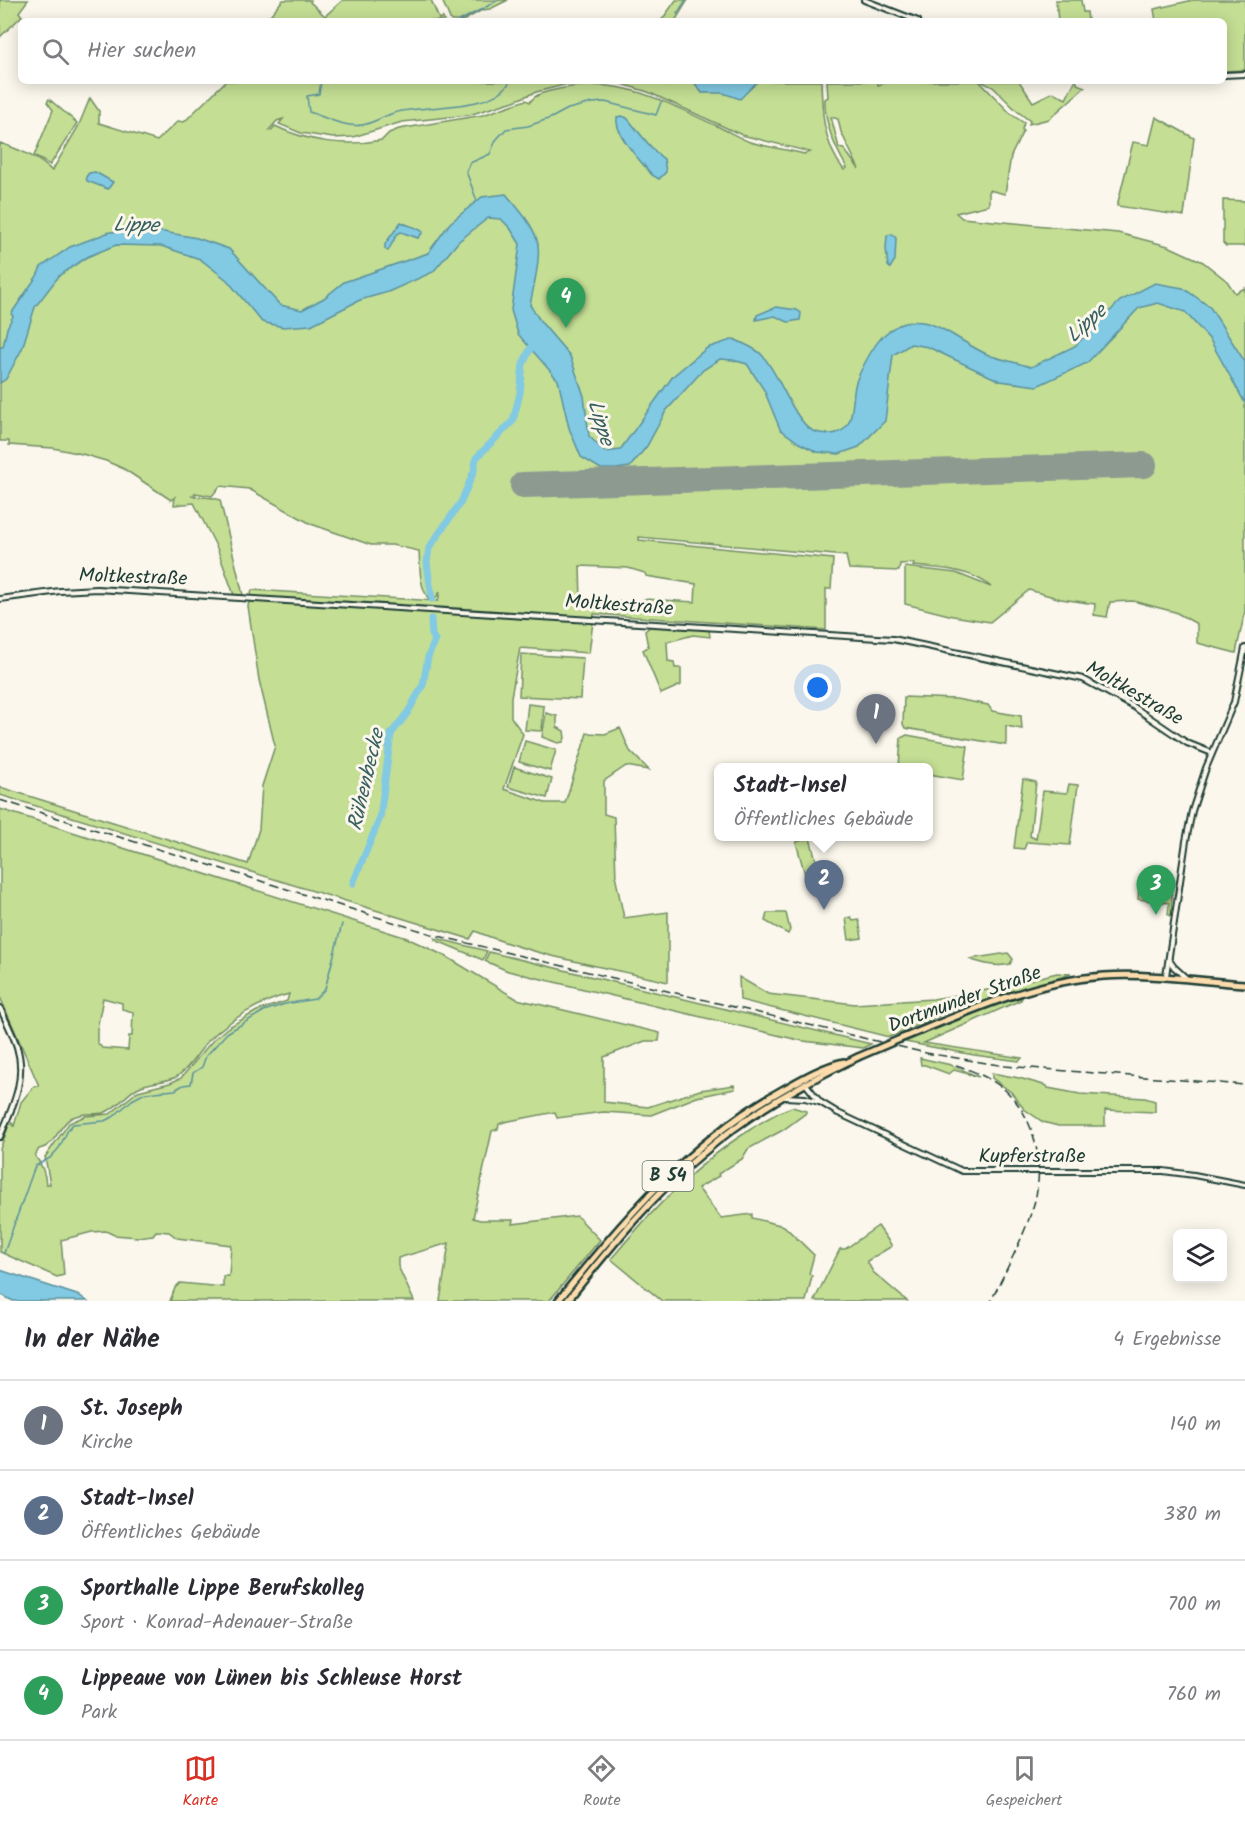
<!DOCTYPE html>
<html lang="de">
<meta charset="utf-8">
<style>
:root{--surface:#fff;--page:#f7f7f7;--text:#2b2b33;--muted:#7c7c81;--line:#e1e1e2;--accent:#d93025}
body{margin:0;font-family:Kalam,sans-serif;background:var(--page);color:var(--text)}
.controls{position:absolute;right:18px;bottom:18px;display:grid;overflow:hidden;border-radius:9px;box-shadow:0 3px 15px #0003}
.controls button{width:54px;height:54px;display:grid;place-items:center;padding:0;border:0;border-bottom:2px solid var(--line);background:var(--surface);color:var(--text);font:30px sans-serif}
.you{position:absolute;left:818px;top:688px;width:21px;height:21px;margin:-15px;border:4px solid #fff;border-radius:50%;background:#1a73e8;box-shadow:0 0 0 9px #1a73e833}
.badge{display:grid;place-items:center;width:39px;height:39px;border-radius:50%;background:var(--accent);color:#fff;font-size:20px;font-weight:700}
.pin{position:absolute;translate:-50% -50px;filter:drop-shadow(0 2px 3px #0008)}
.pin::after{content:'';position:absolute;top:32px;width:21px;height:18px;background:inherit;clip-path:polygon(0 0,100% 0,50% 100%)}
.popup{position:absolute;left:714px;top:763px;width:219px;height:78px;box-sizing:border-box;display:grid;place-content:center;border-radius:9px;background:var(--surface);filter:drop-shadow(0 2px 4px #0005);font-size:20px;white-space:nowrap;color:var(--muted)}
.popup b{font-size:22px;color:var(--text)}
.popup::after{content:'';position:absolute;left:50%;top:100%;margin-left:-12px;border:12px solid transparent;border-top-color:var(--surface)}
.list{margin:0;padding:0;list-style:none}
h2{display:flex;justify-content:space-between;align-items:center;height:78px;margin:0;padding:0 24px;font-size:26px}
h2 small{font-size:20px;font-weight:400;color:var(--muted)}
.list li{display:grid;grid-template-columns:39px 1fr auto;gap:18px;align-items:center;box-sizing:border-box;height:90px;padding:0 24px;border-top:2px solid var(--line)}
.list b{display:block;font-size:22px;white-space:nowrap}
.list p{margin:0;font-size:20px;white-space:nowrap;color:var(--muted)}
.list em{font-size:20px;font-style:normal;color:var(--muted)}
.icon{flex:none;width:33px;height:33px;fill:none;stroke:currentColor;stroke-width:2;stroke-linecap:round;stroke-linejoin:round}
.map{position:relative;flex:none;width:1245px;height:1301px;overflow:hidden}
.search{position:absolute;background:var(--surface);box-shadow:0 3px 15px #0003;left:18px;right:18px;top:18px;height:66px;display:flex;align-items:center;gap:15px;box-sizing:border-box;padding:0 21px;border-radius:9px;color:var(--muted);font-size:22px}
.sheet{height:438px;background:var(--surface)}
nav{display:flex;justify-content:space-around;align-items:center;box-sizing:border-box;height:84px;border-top:2px solid var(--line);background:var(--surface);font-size:16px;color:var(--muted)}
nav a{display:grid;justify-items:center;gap:3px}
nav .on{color:var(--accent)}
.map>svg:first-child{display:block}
.green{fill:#c4de94;stroke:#728e64;stroke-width:1.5;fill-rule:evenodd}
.water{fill:#82c9e3;stroke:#5a919d;stroke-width:1.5}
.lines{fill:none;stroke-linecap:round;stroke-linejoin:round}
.stream{stroke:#5a919d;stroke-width:1.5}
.river{stroke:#82c9e3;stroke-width:7}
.runway{stroke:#8d9a90;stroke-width:26}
.minor-casing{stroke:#1f3d34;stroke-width:8}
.major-casing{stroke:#1f3d34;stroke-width:10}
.minor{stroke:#fbf7ec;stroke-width:4}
.major{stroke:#fcdcac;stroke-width:5}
.rail{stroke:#1f3d34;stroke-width:1.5;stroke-dasharray:9 4.5;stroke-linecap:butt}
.major-bridge-casing{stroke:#1f3d34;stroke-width:10;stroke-linecap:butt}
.major-bridge{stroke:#fcdcac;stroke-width:5}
.labels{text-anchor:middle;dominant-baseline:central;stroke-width:6;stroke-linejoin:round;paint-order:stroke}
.shield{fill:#fbf7ec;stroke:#61756b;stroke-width:1.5}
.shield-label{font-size:18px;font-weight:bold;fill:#1f3d34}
.street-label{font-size:20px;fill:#1f3d34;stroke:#fbf7ec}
.water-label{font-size:21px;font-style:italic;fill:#386060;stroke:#fbf7ec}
</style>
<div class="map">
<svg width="1245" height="1301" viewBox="0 0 1245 1301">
<rect width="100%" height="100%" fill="#fbf7ec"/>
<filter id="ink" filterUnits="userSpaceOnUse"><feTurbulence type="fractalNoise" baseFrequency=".0167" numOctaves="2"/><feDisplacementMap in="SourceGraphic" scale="12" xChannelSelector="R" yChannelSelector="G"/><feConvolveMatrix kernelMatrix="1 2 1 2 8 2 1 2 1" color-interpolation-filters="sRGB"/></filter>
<g filter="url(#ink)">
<g class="green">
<polygon points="0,0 28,0 19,12 22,16 0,37"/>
<polygon points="283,0 311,0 310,2 325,16 343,0 431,0 439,19 443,18 444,21 265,21"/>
<polygon points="442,0 508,0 490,9 482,10 463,21 451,21"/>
<polygon points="676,0 688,0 675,21 661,21"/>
<polygon points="1056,0 1081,0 1083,12 1087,12 1088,21 1058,21"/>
<polygon points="1193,0 1245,0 1245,70 1224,71 1224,21 1156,21 1154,9"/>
<path d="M226 81H596L568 84 536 92 514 101 469 115 402 122 353 137 333 138 301 133 279 124 283 119 277 121 269 130 271 131 275 126C308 142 346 147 382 140L389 133 399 129 483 115 526 100 530 102C536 93 549 91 559 89 622 75 661 101 717 126 728 131 739 138 750 142 768 147 787 150 804 154L810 152 742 135 648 92 619 83 596 81H821C822 112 823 144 844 170L847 168C835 147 824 124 825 99L828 97 827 81H878V85L891 81H979L1011 114 1024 123 1022 129 1023 131 1011 156 1005 194 989 190V205L956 213 962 218 1118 233 1168 246 1203 262 1227 281 1235 293 1245 288V611L1236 653 1197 643V624L1175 612 1133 601 1110 602 1107 617 1094 615 1095 604 1061 599 1029 590 990 622 953 616 905 604V567L956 573 991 587C972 569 939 568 913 566L914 563 900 564 899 571 849 569 846 556 639 537V540L833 559 831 589H826V630L594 614 589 653 520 648 511 697V717L523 734 504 789 545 803H565L587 733 605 734 620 728 630 751 649 770 626 766 604 781V814L614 817 616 880 624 918 668 912V982C606 967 534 956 475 931L470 939 0 795V787L248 864 259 829 262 786 275 746 259 680 248 606 252 590 438 601 440 592 434 600 429 599C419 587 420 566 419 551L392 545H371L311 524 249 489 220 486 212 496 195 493V495L191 496 214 498 220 500 243 595H234L217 548 194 503 174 505 175 497 171 500 124 469 106 461 82 454 53 448 9 445V441H0V143C18 149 39 157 52 171L78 127 90 98 99 111V123L157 141 178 121 184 122ZM831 117 838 119 841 132 859 169 844 149 839 148ZM580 566 628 568 645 573 646 576 696 584 695 602 644 599 643 602 581 601Z"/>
<polygon points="980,81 1019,81 1033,102 1053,92 1066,99 1075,81 1077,82 1077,84 1085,87 1049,119 1029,124 1030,121 1017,111 993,87"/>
<polygon points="49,99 77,123 50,165 34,156 53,110 47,102"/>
<polygon points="1156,117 1194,138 1184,216 1117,206 1133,142 1149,145"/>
<polygon points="1223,200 1245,201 1245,246 1226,246 1223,243"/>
<polygon points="652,625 709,630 710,637 693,635 667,642 668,661 674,662 675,668 681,668 681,685 661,694 643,650 648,647 645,631"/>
<polygon points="521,654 583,658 580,699 519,696"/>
<polygon points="904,697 956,699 988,705 992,711 1021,716 1022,729 1006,726 1006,745 905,728 903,724"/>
<polygon points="528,704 544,706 542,731 525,730"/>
<polygon points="546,713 557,716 557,727 564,731 565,738 563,742 558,743 542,737"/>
<polygon points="907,735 968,746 963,780 929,774 929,768 911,766 911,767 899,767 901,738"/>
<polygon points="525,741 556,750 550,771 519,762"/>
<polygon points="514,767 552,779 547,798 508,787"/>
<polygon points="1023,779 1036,782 1030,836 1036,839 1043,791 1067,793 1069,784 1078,785 1070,845 1027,842 1024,849 1014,848"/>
<path d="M0 809 407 938 447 957 517 999 660 1033 659 1041H645L604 1057V1102L648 1107 700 1090 734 1085 735 1089 697 1097 651 1115 604 1112 557 1118 555 1112 504 1122 499 1124 498 1129 492 1131 473 1218 480 1220H513L512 1224 577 1216 600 1240 549 1301H440L449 1243 398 1258V1266L414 1301H170L175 1288 180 1283 223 1287V1276H229L231 1245 177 1238 169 1232 156 1231 153 1235 138 1237 114 1235 106 1231 92 1232 61 1240 64 1275 57 1277 0 1252V1149L9 1125 12 1123 14 1126 21 1102 34 1086H39L0 997ZM289 994 287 1001 257 1011 227 1028 213 1040 181 1078 170 1083 138 1091 110 1114 85 1116 69 1123 45 1157 50 1184H46C45 1173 42 1164 35 1156L39 1149C57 1145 57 1127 71 1118 82 1112 92 1115 103 1113 117 1109 125 1095 137 1088 149 1081 164 1083 176 1077 190 1069 199 1050 210 1039 230 1019 262 1001 289 994ZM103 998 122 1003V1009L133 1012 132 1036H129L128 1050 102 1048 97 1042V1029Z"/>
<polygon points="810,838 821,878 807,882 796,842"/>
<polygon points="1139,887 1155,890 1155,892 1172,894 1171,916 1168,914 1169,903 1138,899"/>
<polygon points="767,913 786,913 790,930 788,934 765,921"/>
<polygon points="851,917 853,921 859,920 862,938 849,940 846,918"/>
<polygon points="435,938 487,951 483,960 435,940"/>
<polygon points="489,952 871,1044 863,1048 803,1041 777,1035 508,971 485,961"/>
<path d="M1008 953 1013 959 1010 964C997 968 981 963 969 959Z"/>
<polygon points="1057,973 1071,974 954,1010 889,1037 740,1000 739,977 768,994 855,1004 933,999 987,990"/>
<polygon points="1022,998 1021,1000 924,1043 1022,1058 1019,1061 974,1055 905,1042 1002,1002"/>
<polygon points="920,1058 951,1065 979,1077 954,1070 949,1074 925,1065 921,1065"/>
<polygon points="992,1073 1019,1078 1047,1086 1048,1088 1080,1094 1145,1098 1155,1101 1155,1112 1105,1110 1105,1126 1058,1126 1043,1122 1024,1109 1011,1092 992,1078"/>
<path d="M792 1107 806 1111V1113L783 1130 748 1149 742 1159 718 1174 719 1176 698 1188 721 1218 752 1214V1218L784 1226 814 1255 809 1274 812 1276 806 1301H662L611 1259C652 1210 697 1163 751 1129 763 1121 777 1112 792 1107Z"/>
<polygon points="878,1226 892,1246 867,1261 873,1272 907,1301 814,1301 840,1249 845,1249"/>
</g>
<g class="water">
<polygon points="693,81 758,81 740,99 723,93 702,93"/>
<path d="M622 116 627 118C637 129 653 152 664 159L666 172 659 179 652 175C641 161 614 135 617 117Z"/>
<polygon points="95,172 113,182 108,189 87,181 86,177 89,173"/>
<path d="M506 194C517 207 532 223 537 240 542 255 533 289 530 305L541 322 570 356 584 396 589 436 605 452 620 450 673 376 707 348 734 339C743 344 756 348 762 355 779 373 793 420 813 431 818 433 825 434 831 434 858 432 850 400 856 382 861 369 874 344 884 335 922 300 955 342 991 356 1004 360 1018 363 1031 367L1075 346 1120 301 1155 283 1183 288 1210 307 1245 362V403L1210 340 1185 312 1158 303 1139 308 1087 363 1037 386 1000 381 928 347 911 344 893 355 885 421 859 447 839 454 817 452 799 443 780 429 764 390 747 364 733 360 720 359 703 370 666 411 647 446 630 467 616 469H601L581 457 569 428 558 380 518 334 511 310 520 244 510 228 501 219 488 218 459 241 433 272 388 292 360 300 311 325 283 327 262 322 227 280 200 259 161 246 116 245 87 257 59 276 35 307 22 349 6 379 0 383V347H3L7 328 13 316 11 314 37 276 41 267 70 247 110 232 147 229 197 238 229 249 280 305 302 310 324 298 344 282 428 253 450 223 482 197Z"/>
<path d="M401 222C409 227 416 226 423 232L418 238 401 232 397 234 388 251 385 249V244Z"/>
<polygon points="892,234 896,238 895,260 890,268 888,266 886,249 887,235"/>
<polygon points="776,307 797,310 801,313 800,320 788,322 775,316 756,320 757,315"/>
<polygon points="0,1270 80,1296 87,1301 13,1301 0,1294"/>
</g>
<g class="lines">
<g class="stream">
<polyline points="486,7 498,0"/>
<polyline points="677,14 686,0"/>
<polyline points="459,21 484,8"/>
<path d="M321 81 319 94 307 96 309 112C325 117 345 128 362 125 374 123 385 115 397 112 426 105 496 111 510 81"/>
<polyline points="668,86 669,81"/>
<polyline points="477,201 466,171 470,163 490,154 496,140 506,129 528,126 551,118 568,109 592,103 605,102 656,115 661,102"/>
<polyline points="4,1253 35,1166 50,1158 59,1148 68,1130 73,1124 104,1121 113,1117 132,1100 145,1093 175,1090 183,1085 191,1084 193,1073 202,1067 206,1056 227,1033 264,1011 285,1004 315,999 325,989 342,924"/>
</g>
<g class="river">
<polyline points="432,599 427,563 429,548 461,502 474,471 476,458 513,421 520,393 523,364 534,341"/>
<polyline points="353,883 380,818 391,734 408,712 423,685 428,657 435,640 432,635 431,619"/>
</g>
<polyline class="runway" points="523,485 1144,465"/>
<g class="minor-casing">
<g id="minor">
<polyline points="864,0 918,21"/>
<polyline points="1224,75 1245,74"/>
<polyline points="0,599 60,591 97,589 893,639 1083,679 1134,707 1187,743 1212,753"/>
<polyline points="1169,960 1174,967 1186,978"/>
<polyline points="1166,976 1186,841 1192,811 1206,768 1234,702 1245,648"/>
<path d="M0 1008C6 1021 13 1034 17 1047 27 1079 12 1108 0 1137"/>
<polyline points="805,1083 820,1102 838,1113 962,1171 1163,1171 1194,1175 1245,1185"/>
<polyline points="785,1097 805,1098 819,1102"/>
</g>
</g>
<g class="major-casing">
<g id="major">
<path d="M900 1039C965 1013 1033 981 1104 976 1152 973 1198 981 1245 984"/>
<path d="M558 1301C623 1220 690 1141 782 1090 802 1079 822 1067 844 1062"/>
<path d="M567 1301C609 1249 651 1196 703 1153 749 1113 803 1083 858 1057"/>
</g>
</g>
<use href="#minor" class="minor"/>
<use href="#major" class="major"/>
<g class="rail">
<polyline points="0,800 438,936 926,1053 1005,1066 1245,1085"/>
<path d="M956 1065C973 1071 991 1078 1005 1090 1036 1118 1045 1165 1034 1204 1024 1237 1006 1270 991 1301"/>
</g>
<g class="major-bridge-casing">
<polyline id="major-bridge" points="858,1057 900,1039"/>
</g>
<use href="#major-bridge" class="major-bridge"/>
</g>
</g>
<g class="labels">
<rect class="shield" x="642.5" y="1161" width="51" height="30" rx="4.5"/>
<g class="shield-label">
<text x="668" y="1176">B 54</text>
</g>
<g class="street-label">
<text transform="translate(133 578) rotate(2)">Moltkestraße</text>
<text transform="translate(619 606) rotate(4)">Moltkestraße</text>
<text transform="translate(1134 694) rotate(30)">Moltkestraße</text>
<text transform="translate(965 1000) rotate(-20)">Dortmunder Straße</text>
<text x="1032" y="1157">Kupferstraße</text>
</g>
<g class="water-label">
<text transform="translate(136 226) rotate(1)">Lippe</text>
<text transform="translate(1087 324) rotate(-42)">Lippe</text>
<text transform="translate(600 423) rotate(73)">Lippe</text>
<text transform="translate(367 780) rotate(-77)">Rühenbecke</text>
</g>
</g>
</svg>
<div class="controls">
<button><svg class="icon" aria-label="layers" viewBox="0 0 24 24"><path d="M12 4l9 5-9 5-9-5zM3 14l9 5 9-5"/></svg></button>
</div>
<div class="you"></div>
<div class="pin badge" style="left:876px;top:744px;background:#6b7280">1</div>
<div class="pin badge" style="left:824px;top:910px;background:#5c6f8a">2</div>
<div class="popup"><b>Stadt-Insel</b>Öffentliches Gebäude</div>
<div class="pin badge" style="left:1156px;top:915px;background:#2e9e5b">3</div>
<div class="pin badge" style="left:566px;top:328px;background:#2e9e5b">4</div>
<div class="search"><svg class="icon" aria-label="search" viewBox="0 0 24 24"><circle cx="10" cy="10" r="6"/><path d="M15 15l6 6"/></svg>Hier suchen</div>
</div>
<section class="sheet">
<h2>In der Nähe<small>4 Ergebnisse</small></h2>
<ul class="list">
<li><span class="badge" style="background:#6b7280">1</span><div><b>St. Joseph</b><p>Kirche</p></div><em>140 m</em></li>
<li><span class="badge" style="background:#5c6f8a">2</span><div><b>Stadt-Insel</b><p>Öffentliches Gebäude</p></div><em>380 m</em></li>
<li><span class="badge" style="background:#2e9e5b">3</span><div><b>Sporthalle Lippe Berufskolleg</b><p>Sport · Konrad-Adenauer-Straße</p></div><em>700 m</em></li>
<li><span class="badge" style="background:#2e9e5b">4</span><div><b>Lippeaue von Lünen bis Schleuse Horst</b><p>Park</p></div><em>760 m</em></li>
</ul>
</section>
<nav>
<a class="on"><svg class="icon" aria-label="map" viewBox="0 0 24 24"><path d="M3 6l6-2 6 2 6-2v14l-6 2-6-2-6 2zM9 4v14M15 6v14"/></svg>Karte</a>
<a><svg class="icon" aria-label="directions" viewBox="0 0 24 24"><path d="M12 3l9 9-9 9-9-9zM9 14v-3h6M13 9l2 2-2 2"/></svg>Route</a>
<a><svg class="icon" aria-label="saved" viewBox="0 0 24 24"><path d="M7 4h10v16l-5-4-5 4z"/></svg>Gespeichert</a>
</nav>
